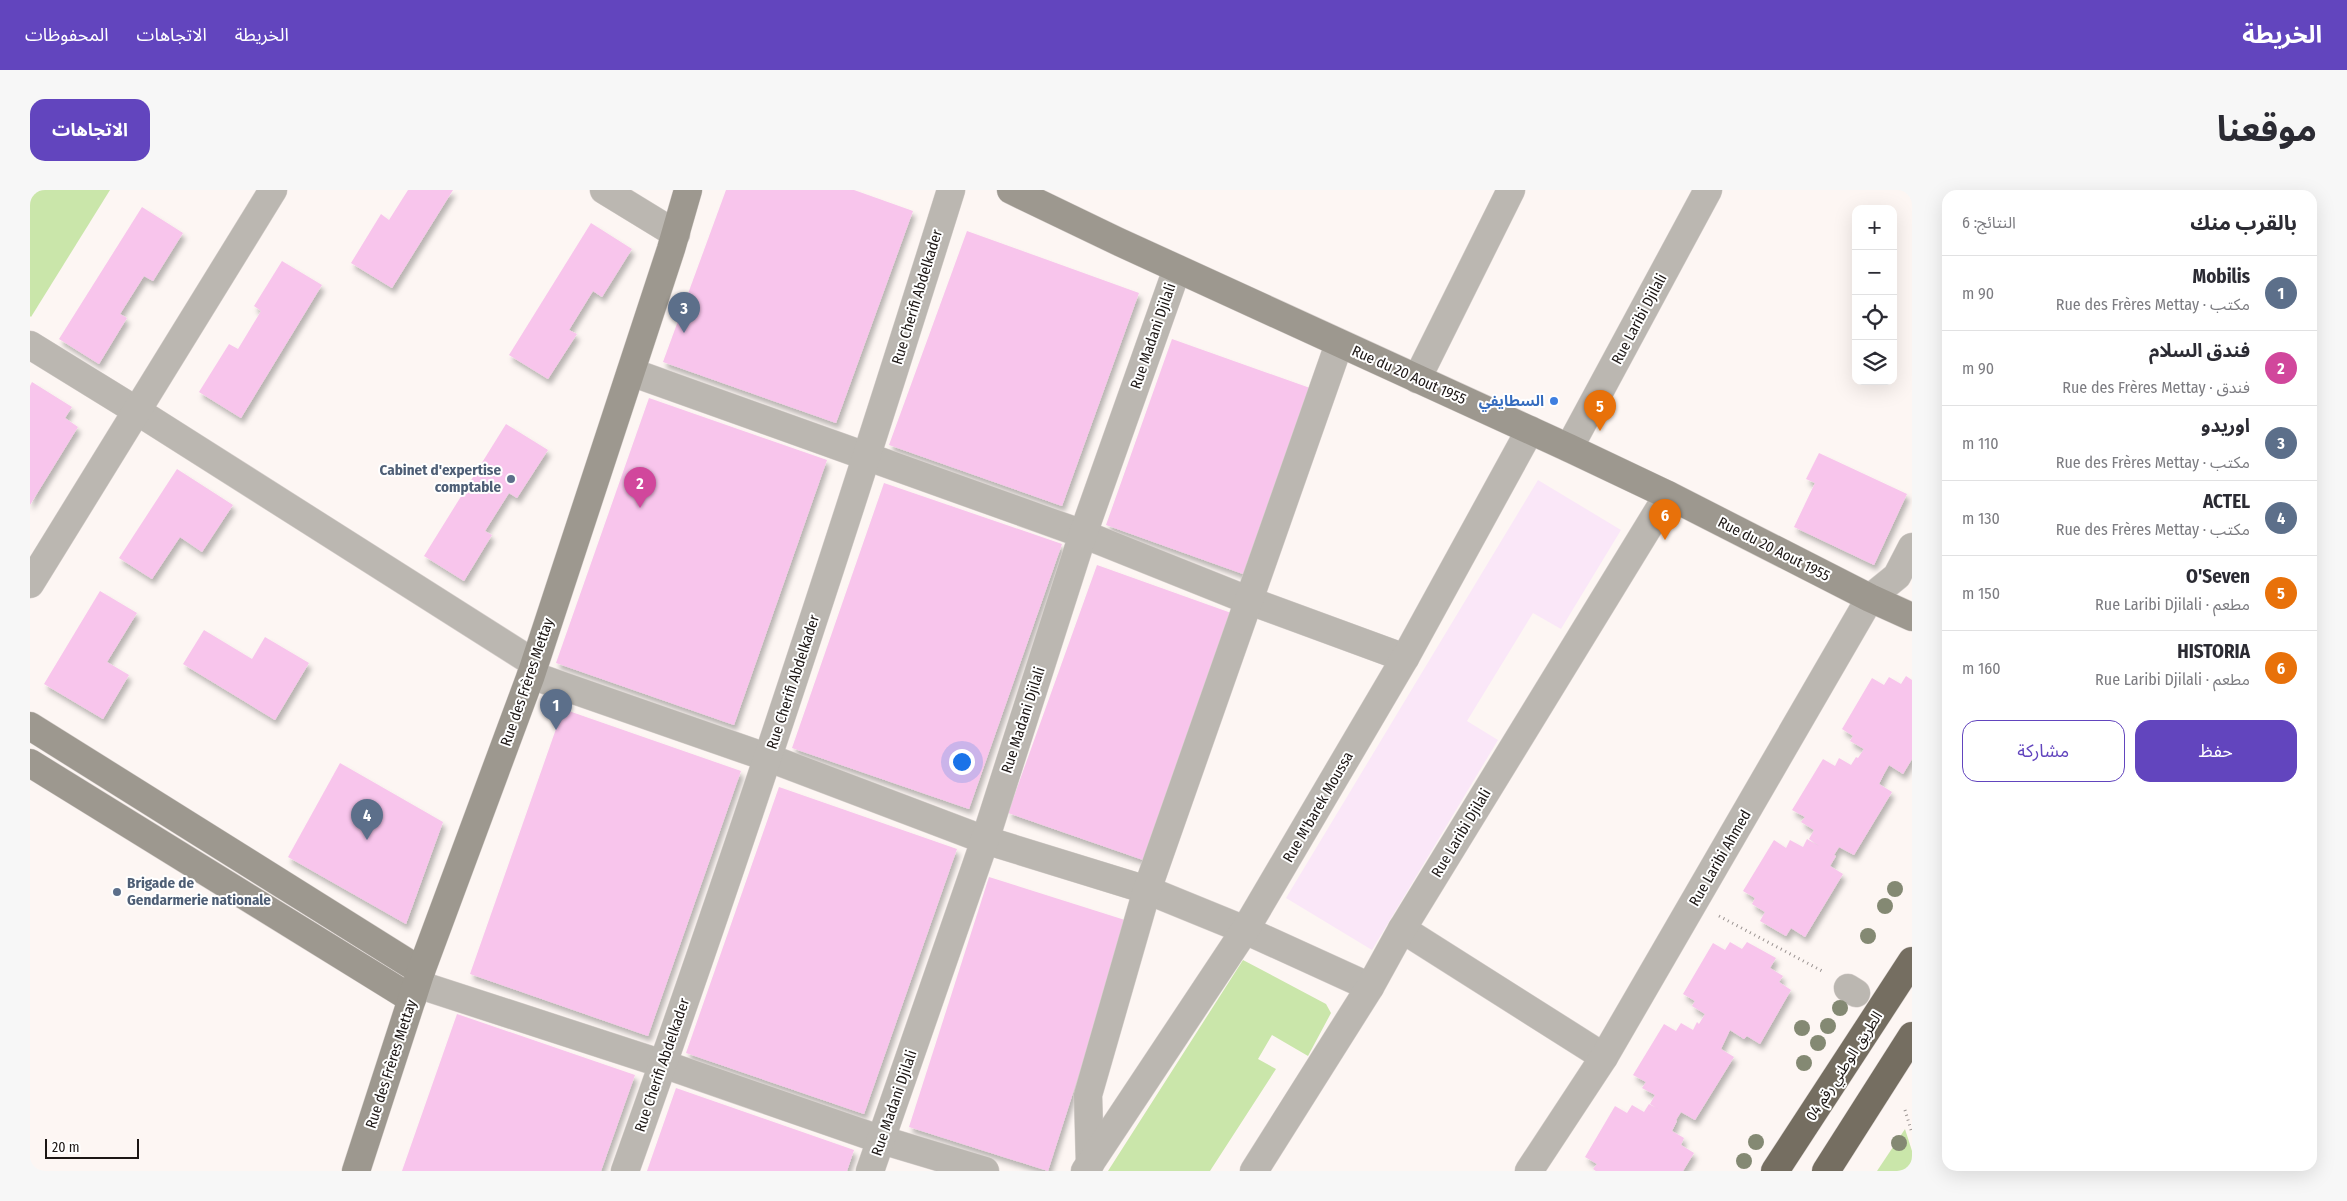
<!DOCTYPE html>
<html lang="ar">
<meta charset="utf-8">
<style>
:root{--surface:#fff;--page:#f7f7f7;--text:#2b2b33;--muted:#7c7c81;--line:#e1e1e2;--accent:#6245be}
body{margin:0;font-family:"Fira Sans Condensed","Noto Sans Arabic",sans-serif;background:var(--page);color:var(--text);direction:rtl}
.controls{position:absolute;right:15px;top:15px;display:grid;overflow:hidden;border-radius:10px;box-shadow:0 5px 20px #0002}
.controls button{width:45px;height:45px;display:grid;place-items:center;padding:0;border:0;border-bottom:1px solid var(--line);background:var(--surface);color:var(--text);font:25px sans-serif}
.scale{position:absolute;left:15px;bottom:12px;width:94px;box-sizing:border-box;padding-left:5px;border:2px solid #1c1614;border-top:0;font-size:14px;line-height:18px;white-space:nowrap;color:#1c1614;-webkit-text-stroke:4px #fff;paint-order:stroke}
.you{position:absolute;left:931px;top:571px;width:18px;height:18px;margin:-12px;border:4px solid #fff;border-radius:50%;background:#1a73e8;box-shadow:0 0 0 8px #1a73e833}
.badge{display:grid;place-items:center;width:32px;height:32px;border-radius:50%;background:var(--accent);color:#fff;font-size:16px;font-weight:700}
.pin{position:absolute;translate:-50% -41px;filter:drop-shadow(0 1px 2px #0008)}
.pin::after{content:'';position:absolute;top:26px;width:18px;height:15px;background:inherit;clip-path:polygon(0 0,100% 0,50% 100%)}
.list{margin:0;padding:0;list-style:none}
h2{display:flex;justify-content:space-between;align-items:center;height:65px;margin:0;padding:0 20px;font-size:21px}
h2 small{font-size:16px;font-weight:400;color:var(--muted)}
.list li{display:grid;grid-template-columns:32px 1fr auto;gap:15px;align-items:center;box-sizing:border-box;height:75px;padding:0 20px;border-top:1px solid var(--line)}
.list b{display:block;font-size:19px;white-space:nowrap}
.list p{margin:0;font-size:16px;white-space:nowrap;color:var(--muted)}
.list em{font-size:16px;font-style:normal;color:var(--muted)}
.actions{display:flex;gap:10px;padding:15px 20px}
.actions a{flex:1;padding:11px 0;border:1px solid var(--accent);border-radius:15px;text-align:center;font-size:18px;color:var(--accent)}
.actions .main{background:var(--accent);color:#fff}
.icon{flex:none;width:28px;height:28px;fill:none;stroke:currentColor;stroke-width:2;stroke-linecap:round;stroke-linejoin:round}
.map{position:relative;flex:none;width:1882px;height:981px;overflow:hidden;direction:ltr;border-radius:15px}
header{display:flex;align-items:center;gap:30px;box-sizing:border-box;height:70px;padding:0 25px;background:var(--accent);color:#fff}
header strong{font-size:24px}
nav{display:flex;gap:28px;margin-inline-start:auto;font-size:18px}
.intro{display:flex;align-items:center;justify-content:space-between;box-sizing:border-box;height:120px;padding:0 30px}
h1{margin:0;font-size:35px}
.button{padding:12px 22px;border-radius:15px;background:var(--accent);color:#fff;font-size:18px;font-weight:700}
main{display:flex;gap:30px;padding:0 30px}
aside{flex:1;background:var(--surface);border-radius:15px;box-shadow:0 5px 20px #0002}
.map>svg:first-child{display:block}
.commercial{fill:#fae7f8}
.green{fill:#cae6aa}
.building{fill:#f8c5ec;filter:url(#shadow)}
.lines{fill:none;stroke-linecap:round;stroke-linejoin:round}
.street-casing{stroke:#d9d2cf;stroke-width:29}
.secondary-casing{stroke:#d9d2cf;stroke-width:29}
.highway-casing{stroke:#d9d2cf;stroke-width:29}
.path{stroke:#9a9391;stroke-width:3;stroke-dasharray:1 4;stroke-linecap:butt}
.street{stroke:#bbb7b1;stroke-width:28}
.secondary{stroke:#9d988f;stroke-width:28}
.highway{stroke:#756e61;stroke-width:28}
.tree{fill:#848973}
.shop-dot{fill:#3f7fe0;stroke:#fff;stroke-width:2}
.service-dot{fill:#5c6f8a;stroke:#fff;stroke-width:2}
.labels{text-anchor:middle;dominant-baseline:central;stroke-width:4;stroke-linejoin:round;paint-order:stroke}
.street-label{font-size:15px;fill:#1c1614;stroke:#fff}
.shop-label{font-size:15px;font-weight:bold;fill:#366cbe;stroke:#fff;text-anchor:end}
.service-label{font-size:15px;font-weight:bold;fill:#4e5e75;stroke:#fff;text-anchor:end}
</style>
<header>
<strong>الخريطة</strong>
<nav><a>الخريطة</a><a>الاتجاهات</a><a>المحفوظات</a></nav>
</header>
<div class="intro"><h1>موقعنا</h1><a class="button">الاتجاهات</a></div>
<main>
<aside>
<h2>بالقرب منك<small>النتائج: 6</small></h2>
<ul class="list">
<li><span class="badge" style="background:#5c6f8a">1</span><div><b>Mobilis</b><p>مكتب · Rue des Frères Mettay</p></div><em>90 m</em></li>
<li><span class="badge" style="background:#d1479c">2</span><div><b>فندق السلام</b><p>فندق · Rue des Frères Mettay</p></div><em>90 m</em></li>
<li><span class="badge" style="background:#5c6f8a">3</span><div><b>اوريدو</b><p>مكتب · Rue des Frères Mettay</p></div><em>110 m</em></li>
<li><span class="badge" style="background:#5c6f8a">4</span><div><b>ACTEL</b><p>مكتب · Rue des Frères Mettay</p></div><em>130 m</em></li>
<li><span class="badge" style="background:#e8710a">5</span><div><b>O'Seven</b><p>مطعم · Rue Laribi Djilali</p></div><em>150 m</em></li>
<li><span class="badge" style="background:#e8710a">6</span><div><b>HISTORIA</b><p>مطعم · Rue Laribi Djilali</p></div><em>160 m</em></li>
</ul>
<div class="actions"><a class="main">حفظ</a><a>مشاركة</a></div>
</aside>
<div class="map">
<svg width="1882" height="981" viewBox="0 0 1882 981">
<defs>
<filter id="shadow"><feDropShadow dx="3" dy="5.5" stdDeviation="2.5" flood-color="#0004"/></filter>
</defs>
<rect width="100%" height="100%" fill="#fdf6f3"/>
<polygon class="commercial" points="1508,290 1591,340 1531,439 1503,423 1437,531 1468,550 1342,760 1256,708"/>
<g class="green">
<polygon points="0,0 80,0 1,127 0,126"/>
<polygon points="1213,770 1296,814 1301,823 1278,866 1242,845 1228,869 1246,879 1180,981 1078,981"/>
<polygon points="1875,939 1882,961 1882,981 1847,981"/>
</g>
<g class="building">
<polygon points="378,0 423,0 362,98 321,73 351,24 359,30"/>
<polygon points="696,0 824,0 883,21 806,233 633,172"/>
<polygon points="112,17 153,43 123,91 114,86 90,124 97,128 69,174 29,149"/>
<polygon points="561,33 602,59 572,107 563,101 539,140 547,144 518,189 479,165"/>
<polygon points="937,41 1109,103 1032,316 859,255"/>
<polygon points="252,71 292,95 211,228 169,202 199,154 208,159 231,121 224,116"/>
<polygon points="1142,149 1280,198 1213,384 1076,335"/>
<polygon points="2,192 42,217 35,228 48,237 0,315 0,196"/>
<polygon points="619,208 797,270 704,535 526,473"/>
<polygon points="476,234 518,260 487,308 479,303 455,341 462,345 434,391 394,366"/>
<polygon points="1789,263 1877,304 1844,375 1764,337 1785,293 1776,289"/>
<polygon points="147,279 203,315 172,362 150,347 122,389 89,368"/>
<polygon points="854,293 1032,354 939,619 762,558"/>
<polygon points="1067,375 1204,424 1116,671 978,623"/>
<polygon points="70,401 107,423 77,472 99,485 73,529 14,494"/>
<polygon points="174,440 222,469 235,447 279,473 245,530 153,474"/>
<polygon points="1876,486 1882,490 1882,569 1873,584 1859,575 1854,584 1849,594 1862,602 1824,665 1809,657 1804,665 1806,666 1800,676 1813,684 1775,747 1761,738 1756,746 1730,731 1735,722 1722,714 1725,708 1713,701 1744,650 1756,658 1760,650 1773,657 1777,649 1789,656 1779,649 1784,640 1771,632 1775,627 1762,620 1793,569 1805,576 1809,568 1821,575 1826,567 1828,568 1834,559 1820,551 1823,546 1812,539 1842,488 1854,495 1859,487 1871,494"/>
<polygon points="533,519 711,581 618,846 440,784"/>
<polygon points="310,573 413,632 376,734 258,667"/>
<polygon points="749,597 927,659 834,924 656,863"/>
<polygon points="959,687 1098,731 1018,981 879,937"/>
<polygon points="1700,752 1712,759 1717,752 1746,768 1740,778 1753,786 1749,792 1761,800 1730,854 1717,846 1714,849 1700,840 1691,859 1704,867 1665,930 1651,922 1646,930 1647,931 1642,941 1654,948 1651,955 1664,963 1653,981 1566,981 1563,979 1567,974 1555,967 1585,916 1597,923 1602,915 1614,922 1619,914 1628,919 1620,914 1625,905 1612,898 1616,892 1603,885 1634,834 1646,841 1651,833 1663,840 1667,832 1669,834 1675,824 1662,816 1665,811 1653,804 1683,753 1695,760"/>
<polygon points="427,824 605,885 571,981 372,981"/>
<polygon points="646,898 824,960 817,981 617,981"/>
</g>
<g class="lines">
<g class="street-casing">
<g id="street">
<polyline points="574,0 646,44"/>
<polyline points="0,155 107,221 504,473"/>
<polyline points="601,182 1053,344 1220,411 1375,468"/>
<polyline points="1387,189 1481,0"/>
<polyline points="1539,258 1678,0"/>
<polyline points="0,394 243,0"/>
<polyline points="501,485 739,568 955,650 1117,700 1215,740 1340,797"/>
<polyline points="1372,739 1574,867"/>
<polyline points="387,794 633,874 852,950 955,981"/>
<polyline points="1818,798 1826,803"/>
<polyline points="1060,974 1058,905 1117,700 1309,154"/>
<path d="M595 981C711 656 818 329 921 0"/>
<polyline points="840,981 955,650 1053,344 1147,79"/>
<polyline points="1055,981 1215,740 1375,468 1500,240"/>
<polyline points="1224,981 1340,797 1372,739 1638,305"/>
<polyline points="1499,981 1574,867 1840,408 1867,386 1882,357"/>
</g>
</g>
<g class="secondary-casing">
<g id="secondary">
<polyline points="981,0 1087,51 1539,258 1638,305 1840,408 1882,427"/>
<polyline points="0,536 391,781"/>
<polyline points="0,573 382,809"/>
<polyline points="326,981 391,781 501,485 641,59 658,0"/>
</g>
</g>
<g class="highway-casing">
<g id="highway">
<polyline points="1745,981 1882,771"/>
<polyline points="1796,981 1882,846"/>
</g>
</g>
<g class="path">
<polyline points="1689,726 1794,782"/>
<polyline points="1875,920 1882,943"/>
</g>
<use href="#street" class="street"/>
<use href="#secondary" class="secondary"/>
<use href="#highway" class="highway"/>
</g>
<g class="tree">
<circle cx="1865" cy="699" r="8"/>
<circle cx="1855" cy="716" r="8"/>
<circle cx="1838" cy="746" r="8"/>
<circle cx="1810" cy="818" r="8"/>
<circle cx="1798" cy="836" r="8"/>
<circle cx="1772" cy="838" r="8"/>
<circle cx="1788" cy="853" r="8"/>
<circle cx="1774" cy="873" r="8"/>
<circle cx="1726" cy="952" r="8"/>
<circle cx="1869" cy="953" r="8"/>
<circle cx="1714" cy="971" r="8"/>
</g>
<circle class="shop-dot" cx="1524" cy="211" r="5"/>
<g class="service-dot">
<circle cx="481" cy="289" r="5"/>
<circle cx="87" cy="702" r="5"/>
</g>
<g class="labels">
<g class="street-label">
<text transform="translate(887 107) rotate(-73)">Rue Cherifi Abdelkader</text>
<text transform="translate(1609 129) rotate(-62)">Rue Laribi Djilali</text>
<text transform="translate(1123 146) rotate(-71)">Rue Madani Djilali</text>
<text transform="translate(1379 185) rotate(24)">Rue du 20 Aout 1955</text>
<text transform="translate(1744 359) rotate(27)">Rue du 20 Aout 1955</text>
<text transform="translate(497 492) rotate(-71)">Rue des Frères Mettay</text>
<text transform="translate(763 492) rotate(-72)">Rue Cherifi Abdelkader</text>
<text transform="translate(993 530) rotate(-72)">Rue Madani Djilali</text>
<text transform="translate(1288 617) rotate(-60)">Rue M'barek Moussa</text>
<text transform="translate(1431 643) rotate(-59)">Rue Laribi Djilali</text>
<text transform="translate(1690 668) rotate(-60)">Rue Laribi Ahmed</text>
<text transform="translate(361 874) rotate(-72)">Rue des Frères Mettay</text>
<text transform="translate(632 875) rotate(-71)">Rue Cherifi Abdelkader</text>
<text transform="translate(1814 876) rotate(-57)">الطريق الوطني رقم 04</text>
<text transform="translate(864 913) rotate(-71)">Rue Madani Djilali</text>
</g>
<g class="shop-label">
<text x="1514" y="211">السطايفي</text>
</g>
<g class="service-label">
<text x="471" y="280">Cabinet d'expertise<tspan x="471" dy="17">comptable</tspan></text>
<text x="97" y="693" text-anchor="start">Brigade de<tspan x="97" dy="17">Gendarmerie nationale</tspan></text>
</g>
</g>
</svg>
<div class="controls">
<button>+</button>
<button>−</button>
<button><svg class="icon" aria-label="locate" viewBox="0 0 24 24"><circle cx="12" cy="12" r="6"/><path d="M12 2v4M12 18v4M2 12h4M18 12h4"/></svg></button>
<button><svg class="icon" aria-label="layers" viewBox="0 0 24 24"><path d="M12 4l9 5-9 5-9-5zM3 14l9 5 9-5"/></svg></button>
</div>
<div class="scale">20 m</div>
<div class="you"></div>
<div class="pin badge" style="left:526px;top:540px;background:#5c6f8a">1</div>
<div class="pin badge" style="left:610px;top:318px;background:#d1479c">2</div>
<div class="pin badge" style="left:654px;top:143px;background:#5c6f8a">3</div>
<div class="pin badge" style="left:337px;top:650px;background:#5c6f8a">4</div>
<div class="pin badge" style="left:1570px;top:241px;background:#e8710a">5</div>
<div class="pin badge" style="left:1635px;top:350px;background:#e8710a">6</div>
</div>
</main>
